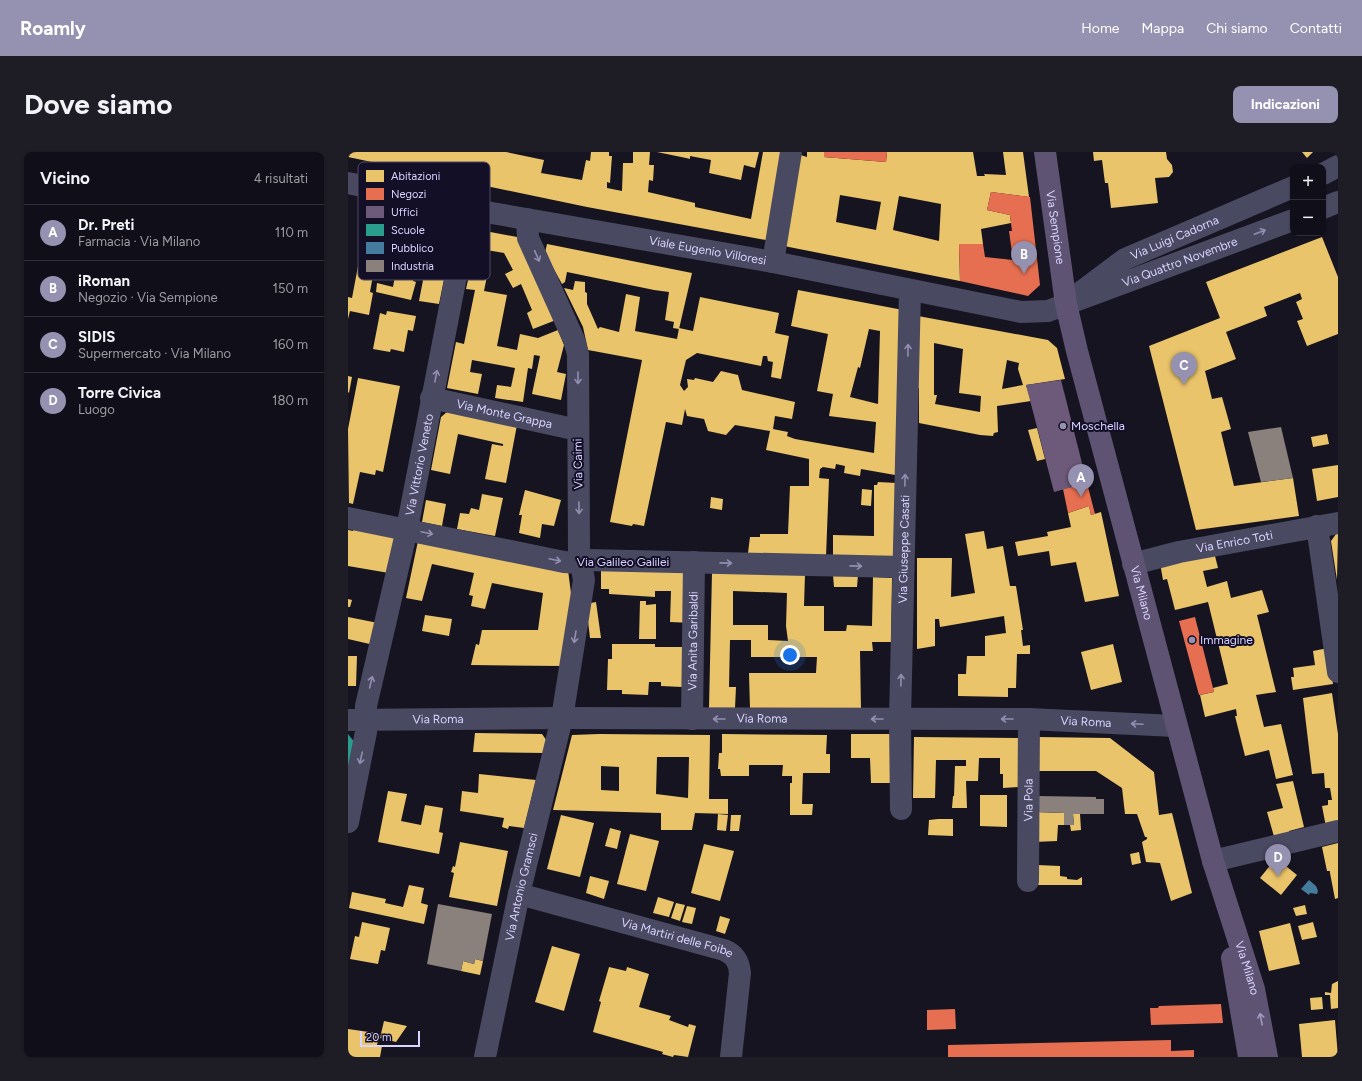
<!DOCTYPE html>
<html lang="it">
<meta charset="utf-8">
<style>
:root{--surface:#100f19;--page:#1e1d26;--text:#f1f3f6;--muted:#9c9ca2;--line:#302f38;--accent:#9591b1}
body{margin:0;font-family:Figtree,sans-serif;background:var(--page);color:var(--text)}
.controls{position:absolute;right:12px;top:12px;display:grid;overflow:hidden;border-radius:8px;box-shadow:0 1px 3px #0004}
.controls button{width:36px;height:36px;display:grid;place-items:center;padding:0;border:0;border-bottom:1px solid var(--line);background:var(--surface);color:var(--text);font:20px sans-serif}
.scale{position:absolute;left:12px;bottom:10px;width:60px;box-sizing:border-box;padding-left:4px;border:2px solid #d9d4ff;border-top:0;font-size:11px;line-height:14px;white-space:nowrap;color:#d9d4ff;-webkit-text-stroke:3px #130f26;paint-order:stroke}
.you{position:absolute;left:442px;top:503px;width:14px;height:14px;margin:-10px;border:3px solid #fff;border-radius:50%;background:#1a73e8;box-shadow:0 0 0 6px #1a73e833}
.badge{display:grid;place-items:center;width:26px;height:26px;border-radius:50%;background:var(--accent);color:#fff;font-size:13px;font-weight:700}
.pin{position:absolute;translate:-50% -33px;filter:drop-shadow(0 1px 2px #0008)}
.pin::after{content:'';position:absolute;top:21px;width:14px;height:12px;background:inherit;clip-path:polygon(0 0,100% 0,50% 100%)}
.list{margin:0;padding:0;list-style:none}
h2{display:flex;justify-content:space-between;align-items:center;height:52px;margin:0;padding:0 16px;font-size:17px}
h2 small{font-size:13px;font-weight:400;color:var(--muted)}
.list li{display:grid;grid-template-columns:26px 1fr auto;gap:12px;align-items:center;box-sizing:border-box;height:56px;padding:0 16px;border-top:1px solid var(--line)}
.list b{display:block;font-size:15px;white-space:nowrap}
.list p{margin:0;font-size:13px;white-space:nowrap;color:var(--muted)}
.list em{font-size:13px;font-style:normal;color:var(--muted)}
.map{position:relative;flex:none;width:990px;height:905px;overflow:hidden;border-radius:8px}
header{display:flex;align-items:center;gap:24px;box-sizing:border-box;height:56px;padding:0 20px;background:var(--accent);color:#fff}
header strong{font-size:19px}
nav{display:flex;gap:22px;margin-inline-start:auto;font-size:14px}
.intro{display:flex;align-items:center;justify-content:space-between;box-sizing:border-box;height:96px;padding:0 24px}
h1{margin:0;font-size:28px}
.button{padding:10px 18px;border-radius:8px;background:var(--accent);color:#fff;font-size:14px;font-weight:700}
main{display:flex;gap:24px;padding:0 24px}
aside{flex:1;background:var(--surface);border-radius:8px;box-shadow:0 1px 3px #0004}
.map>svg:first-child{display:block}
.homes{fill:#e9c46a;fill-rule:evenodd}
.shops{fill:#e76f51}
.offices{fill:#6d597a}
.schools{fill:#2a9d8f}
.public{fill:#457b9d}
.industry{fill:#8a817c}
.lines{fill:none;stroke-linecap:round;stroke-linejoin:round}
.minor{stroke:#4a4962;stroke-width:22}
.major{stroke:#5e5373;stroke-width:22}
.oneway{stroke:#928eb0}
.oneway2{stroke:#a29ac0}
.poi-dot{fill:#9591b1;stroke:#130f26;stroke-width:1.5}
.labels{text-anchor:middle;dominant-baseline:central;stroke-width:4;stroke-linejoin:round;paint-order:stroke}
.street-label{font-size:12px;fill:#d9d4ff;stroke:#130f26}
.poi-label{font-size:12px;fill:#d9d4ff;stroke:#130f26;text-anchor:start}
.key{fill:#130f26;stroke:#4e4a67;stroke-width:1}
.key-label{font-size:11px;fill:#d9d4ff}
</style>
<header>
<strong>Roamly</strong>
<nav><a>Home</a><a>Mappa</a><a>Chi siamo</a><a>Contatti</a></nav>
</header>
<div class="intro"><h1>Dove siamo</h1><a class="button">Indicazioni</a></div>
<main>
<aside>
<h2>Vicino<small>4 risultati</small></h2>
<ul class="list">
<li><span class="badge">A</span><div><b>Dr. Preti</b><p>Farmacia · Via Milano</p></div><em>110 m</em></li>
<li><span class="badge">B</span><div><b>iRoman</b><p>Negozio · Via Sempione</p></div><em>150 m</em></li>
<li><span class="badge">C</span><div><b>SIDIS</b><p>Supermercato · Via Milano</p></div><em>160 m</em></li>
<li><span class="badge">D</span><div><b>Torre Civica</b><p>Luogo</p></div><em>180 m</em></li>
</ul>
</aside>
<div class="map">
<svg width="990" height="905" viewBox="0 0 990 905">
<rect width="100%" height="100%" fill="#161421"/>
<g class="homes">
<polygon points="0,0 158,0 196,8 193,21 234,28 238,8 242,9 243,0 261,0 261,4 264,4 262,31 259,30 259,36 274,39 275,11 285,11 285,0 302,0 301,13 306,13 305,29 301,28 300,40 347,51 347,55 403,67 415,0 440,0 423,89 239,55 0,5"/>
<polygon points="309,0 411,0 407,16 396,13 393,28 361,21 363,8 342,4 342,7 338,6"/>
<path d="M459 0H476V5L538 10 539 0H625L629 24H637L636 22 658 23 655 0H675L681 45 643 40 639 58 662 63 663 71 633 77 635 92H611L612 129 431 93 449 2 459 5ZM492 43 533 50 528 78 488 70ZM551 44 593 52 591 89 545 78Z"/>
<polygon points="745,0 818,0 819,7 824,13 825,20 821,25 807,26 810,51 763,56 760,31 757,31 754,8 746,9"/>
<polygon points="954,0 965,0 959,6"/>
<polygon points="21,56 102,70 106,78 91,152 71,149 82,92 32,84 22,140 25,141 21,163 2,159 0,167 0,145 4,146"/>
<polygon points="137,79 169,85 208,168 185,177 179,161 184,158 173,132 165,136 157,122 165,118 156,101 127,96 129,83"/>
<polygon points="974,85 990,125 990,182 959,194 949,169 955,167 948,150 954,147 952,141 916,155 919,164 878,180 888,207 857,219 864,247 874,245 883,277 873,280 886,334 945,326 951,364 848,378 801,194 872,166 858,130"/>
<polygon points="199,92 344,121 331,177 325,176 326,170 317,168 321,140 306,138 219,120 217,130 214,132 197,101"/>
<polygon points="49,113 61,116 59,122 66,124 65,129 68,130 63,148 28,140 29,131 45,135"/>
<polygon points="123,115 140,119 136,139 159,143 149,194 169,198 172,182 190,186 210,178 216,193 209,220 218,222 213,248 184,242 192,204 186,203 184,217 180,216 175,250 147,246 149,233 163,235 167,216 124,208 122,220 134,222 130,242 99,236 108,190 116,192 127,138 118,137"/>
<path d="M227 129 237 130V140L239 141V152L250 177 252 175 271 180 278 142 292 145 287 179 329 187 331 176 345 179 352 145 431 161 427 181 441 184 433 227 423 225 425 210 420 209 419 204H415L413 214 349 201 338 208 332 233 336 239 340 235 339 227 346 228 347 226 365 230 373 219 390 223 394 238 447 250 444 267 427 264 425 277 440 280 439 284 447 287 526 301 528 270 481 264 485 242 469 239 480 182 443 174 450 138 555 158 547 323 513 317 512 324 496 321 497 314 488 312 487 317 475 315 472 317 471 326 481 327 478 405 400 401 402 385H412V382H440L442 334H461V307L418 298 422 279 387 273 378 283 360 279 356 267 339 264 337 257 334 273 318 270 296 374 285 372 284 374 262 370 294 208 240 198 235 175 216 136 225 138ZM521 177 532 179 530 252 502 245 510 215 512 216Z"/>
<polygon points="39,159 68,164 65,179 60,178 56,200 43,197 42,200 25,197 32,161 38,163"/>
<path d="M570 164 700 188 709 196 717 227 678 233 683 249 649 254 650 280 646 281 645 284 632 283 571 271V236H568ZM586 191 615 197 611 241 633 244 632 260 587 252 589 243H586ZM659 208 671 211 670 217 675 233 654 237Z"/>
<polygon points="0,224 4,225 1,241 0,240"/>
<polygon points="10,226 52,234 35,320 28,318 27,323 12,320 5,352 1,351 1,355 0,277"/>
<polygon points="99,260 169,273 158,331 137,327 144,292 155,294 155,292 110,282 102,322 83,318 93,265"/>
<polygon points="689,276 697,307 689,309 680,278"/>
<polygon points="979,282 981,292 965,295 963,285"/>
<polygon points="990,313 990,345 969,349 964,317"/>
<polygon points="530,330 549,331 548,405 485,404 485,383 526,384 526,333 529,333"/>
<polygon points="514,337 524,338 523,354 513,353"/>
<polygon points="177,338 213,348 206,374 194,372 192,386 171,381 174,363 171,363"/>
<polygon points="134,342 155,346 147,384 109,377 112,361 121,362 123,356 131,358"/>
<polygon points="363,345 375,347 374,358 362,356"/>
<polygon points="78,348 98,352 94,374 74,370"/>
<polygon points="741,354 743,363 753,360 771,444 737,450 728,410 703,414 701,399 670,404 667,390 700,384 699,380 723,375 720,361"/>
<polygon points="6,376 48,385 41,421 0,414 0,378 5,379"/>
<polygon points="636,379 639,397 655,394 662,434 668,434 675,478 673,478 675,494 682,493 682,502 669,502 668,536 660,536 660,545 610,544 610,522 618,522 619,504 637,504 637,484 658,481 656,464 592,475 591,467 587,467 587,494 569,497 569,406 604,406 603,445 627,441 617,382"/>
<polygon points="988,382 990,382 989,428 983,389"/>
<polygon points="70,389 220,418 224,449 214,514 123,513 128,492 131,493 134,478 190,478 195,441 144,431 137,457 123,454 125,444 121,443 126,421 84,412 74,449 58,446"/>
<polygon points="866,400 870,416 855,419 859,435 879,429 883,446 914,438 921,460 909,463 928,540 908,543 916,575 933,572 945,623 928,627 921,598 897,604 887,564 889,564 888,557 857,565 852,543 866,540 865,536 880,532 860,450 827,458 819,427 815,428 812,411"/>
<polygon points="253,417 346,419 345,471 322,470 323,439 307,439 307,445 261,442 261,437 253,437"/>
<path d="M364 420 457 422 456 454H476V479H498L499 473 524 474 525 425 544 426 543 490H524L525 499H512L513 558 402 557 401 521H468L469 505H403V488H382L381 535H388L387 556H361ZM385 439 439 441 438 474 440 489 420 488V473H385Z"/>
<polygon points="485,423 510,423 509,435 486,435"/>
<polygon points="0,447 4,448 2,455 0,455"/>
<polygon points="292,449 298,449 298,453 308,452 308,487 291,487"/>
<polygon points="248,450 253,486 242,486 238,452"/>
<polygon points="77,463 104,467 101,484 74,479"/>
<polygon points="0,465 30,471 26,493 0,487"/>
<polygon points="264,492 307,492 307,495 335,495 334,535 313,534 313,530 301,530 300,543 274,542 274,538 259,538 260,507 264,507"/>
<polygon points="765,492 774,530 743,538 733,500"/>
<polygon points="980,496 985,532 945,538 943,525 946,525 945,516 967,513 965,499"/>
<polygon points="0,504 9,504 8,534 0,534"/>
<polygon points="984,541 990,582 990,672 978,675 974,654 980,653 980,648 984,648 982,636 977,636 976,621 964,622 955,546"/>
<polygon points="127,581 194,582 199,589 196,601 125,600"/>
<path d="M251 582 362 583 361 647H380V662L347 661 344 678H313V661L205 658 224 583ZM309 605H341L340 646 308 642ZM253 614 271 615V639L253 638Z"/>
<polygon points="374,582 479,583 478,602 482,602 482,621 455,621 454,652 465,652 464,663 442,663 442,631 444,631 444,624 434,624 435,613 401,613 401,624 373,624 372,617 370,617 371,601 374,601"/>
<polygon points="503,582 547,582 546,631 523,631 522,606 503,606"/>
<polygon points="566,585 672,586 672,635 655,636 655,622 652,622 652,606 631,606 630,629 618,629 619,656 604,656 605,644 606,644 607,614 618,614 618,608 588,608 587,646 565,646"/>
<polygon points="689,585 762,586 806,620 811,663 824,661 844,741 823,749 812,711 798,710 794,690 799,687 799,685 797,685 789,662 777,662 774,636 748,619 689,619"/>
<polygon points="131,622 188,628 176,676 161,674 160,677 154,675 156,666 112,659 114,639 130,641"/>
<polygon points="945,629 956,675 941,679 942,684 927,688 919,660 935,656 928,632"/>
<polygon points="40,639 59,642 53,669 73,673 77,653 95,656 91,680 95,681 91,702 30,690"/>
<polygon points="632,643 659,643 659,675 632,674"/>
<polygon points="686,660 716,661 716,673 710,673 709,689 686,690"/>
<polygon points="370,662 380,663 378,679 369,678"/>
<polygon points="725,662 732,662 733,678 723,679 722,673 726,673"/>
<polygon points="213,663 246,671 232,725 199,717"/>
<polygon points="383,663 393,663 391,679 382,679"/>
<polygon points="590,667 605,667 605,684 580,683 581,668"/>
<polygon points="262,676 273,679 269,697 257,694"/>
<polygon points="282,682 311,689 298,739 269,732"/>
<polygon points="112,690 160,699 149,754 101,745 106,721 103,720 105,714 107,715"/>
<polygon points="990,691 990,746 987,747 982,721 982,719 979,719 974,695"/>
<polygon points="356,692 386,699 372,749 343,741"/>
<polygon points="791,700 793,711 784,713 782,702"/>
<polygon points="928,706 949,723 933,743 912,726"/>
<polygon points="689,713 712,714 712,724 719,725 719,727 729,728 734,725 734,733 689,733"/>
<polygon points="242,724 261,729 256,747 238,741"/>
<polygon points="61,733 76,736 73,751 80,753 76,772 1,756 4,740 38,747 37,751 55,755"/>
<polygon points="310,745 326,750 321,765 305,761"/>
<polygon points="328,751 337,753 332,769 323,766"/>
<polygon points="957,753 959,762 948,764 945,756"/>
<polygon points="339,754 348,756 344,772 334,770"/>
<polygon points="372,764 382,767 377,782 368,779"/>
<polygon points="14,770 42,776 37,799 33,798 30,812 2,807 7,784 11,785"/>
<polygon points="965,770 969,785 954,788 950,774"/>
<polygon points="942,771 952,812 921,819 911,779"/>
<polygon points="204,794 232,802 216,859 187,850"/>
<polygon points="127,807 135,809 132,823 113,819 115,809 126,812"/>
<polygon points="261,815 278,819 279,815 301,822 291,855 323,864 321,868 340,875 341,872 348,874 340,905 326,903 325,905 314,902 315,900 245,880 253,850 251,849"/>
<polygon points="990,829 990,856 983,857 982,843 977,843 977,840 983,841 984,832"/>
<polygon points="974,845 975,857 963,858 962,846"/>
<polygon points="987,868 990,905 954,905 951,872"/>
<polygon points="36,869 59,874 48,890 32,886"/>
<polygon points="0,877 28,881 28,883 31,884 29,893 34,894 32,905 0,905"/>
</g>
<g class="shops">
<polygon points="476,0 539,0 538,10 476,5"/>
<polygon points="643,40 682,45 692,133 680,144 612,129 611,92 635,92 637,105 665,108 661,79 664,79 662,63 639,58"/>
<polygon points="739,331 747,362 743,363 741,354 720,361 715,337"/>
<polygon points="847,465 866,540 851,543 831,469"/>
<polygon points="873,852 875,871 803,873 802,856 810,856 811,854"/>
<polygon points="607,857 608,877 579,878 579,858"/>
<polygon points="823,888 823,899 846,898 846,905 600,905 600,893"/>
</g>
<polygon class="offices" points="713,228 739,331 706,340 678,233"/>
<polygon class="schools" points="0,582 7,591 2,614 0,614"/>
<polygon class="public" points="961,728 968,734 970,739 969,742 962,741 961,743 953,737"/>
<g class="industry">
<polygon points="933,275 945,326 913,330 900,280"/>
<polygon points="690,644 748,645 748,647 756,647 756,662 725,662 726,673 716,673 716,661 689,660"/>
<polygon points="90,752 144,762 135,809 127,807 126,812 115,809 113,819 79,812"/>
</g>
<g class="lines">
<g class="minor">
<polyline points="975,22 990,14"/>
<path id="s1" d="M0 31 121 57 425 110 673 160 700 159 945 68"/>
<polyline points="975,56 990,50"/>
<polyline points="425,110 443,0"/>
<path id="s2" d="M733 140 777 107 945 35"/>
<path id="s3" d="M83 246 230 278"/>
<polyline points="0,366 216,410 233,411 239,408 555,415"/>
<polyline points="969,374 990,520"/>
<path id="s4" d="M785 412 831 400 990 371"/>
<path id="s5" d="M344 567 346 410"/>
<path id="s6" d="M0 568 214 566 681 567 827 574"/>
<path id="s7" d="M553 657 552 567 562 138"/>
<path id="s8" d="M0 670 18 580V554L59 377 121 57"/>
<polyline points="865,709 990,679"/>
<path id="s9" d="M680 729 681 567"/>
<path id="s10" d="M171 742 376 798C386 802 391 809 392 821L383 905"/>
<path id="s11" d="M137 905 171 742 214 566 236 428 231 401 230 202 226 188 180 86 179 67"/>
</g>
<g class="major">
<path id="s12" d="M697 0 718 152 729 199 865 709 906 837 919 905"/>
<polyline points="884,806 901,905"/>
</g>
</g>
<defs><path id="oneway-shaft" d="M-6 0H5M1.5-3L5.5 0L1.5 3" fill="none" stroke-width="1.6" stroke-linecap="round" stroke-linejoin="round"/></defs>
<g class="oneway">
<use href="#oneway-shaft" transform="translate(912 80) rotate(-21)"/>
<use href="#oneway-shaft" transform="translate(189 104) rotate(66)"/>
<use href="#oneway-shaft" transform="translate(560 198) rotate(-89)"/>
<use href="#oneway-shaft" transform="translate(88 224) rotate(-79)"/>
<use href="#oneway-shaft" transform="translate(230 226) rotate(90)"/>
<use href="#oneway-shaft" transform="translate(557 328) rotate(-89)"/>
<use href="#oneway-shaft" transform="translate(231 356) rotate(89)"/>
<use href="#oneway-shaft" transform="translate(79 381) rotate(12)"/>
<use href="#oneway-shaft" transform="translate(207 408) rotate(12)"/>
<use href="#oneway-shaft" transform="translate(378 411) rotate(1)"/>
<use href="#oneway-shaft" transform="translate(508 414) rotate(1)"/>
<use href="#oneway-shaft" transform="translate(227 485) rotate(99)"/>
<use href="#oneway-shaft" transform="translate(553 528) rotate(-89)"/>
<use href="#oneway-shaft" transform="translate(23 530) rotate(-77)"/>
<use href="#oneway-shaft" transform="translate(371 567) rotate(180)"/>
<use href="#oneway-shaft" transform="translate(529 567) rotate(180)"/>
<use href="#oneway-shaft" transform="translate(659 567) rotate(180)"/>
<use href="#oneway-shaft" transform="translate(789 572) rotate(-177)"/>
<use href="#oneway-shaft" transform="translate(13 606) rotate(102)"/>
</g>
<use class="oneway2" href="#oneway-shaft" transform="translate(913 867) rotate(-101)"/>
<g class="poi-dot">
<circle cx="715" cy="274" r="4"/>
<circle cx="844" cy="488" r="4"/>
</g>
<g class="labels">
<g class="street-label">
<text stroke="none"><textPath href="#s12" startOffset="76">Via Sempione</textPath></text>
<text stroke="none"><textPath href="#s2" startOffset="109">Via Luigi Cadorna</textPath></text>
<text stroke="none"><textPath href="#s1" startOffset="366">Viale Eugenio Villoresi</textPath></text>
<text stroke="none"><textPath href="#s1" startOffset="853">Via Quattro Novembre</textPath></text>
<text stroke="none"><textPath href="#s3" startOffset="75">Via Monte Grappa</textPath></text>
<text transform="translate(230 312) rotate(-91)">Via Caimi</text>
<text stroke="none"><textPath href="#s8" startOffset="365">Via Vittorio Veneto</textPath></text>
<text stroke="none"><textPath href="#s4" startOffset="104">Via Enrico Toti</textPath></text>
<text stroke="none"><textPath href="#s7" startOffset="260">Via Giuseppe Casati</textPath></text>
<text x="275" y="410">Via Galileo Galilei</text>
<text stroke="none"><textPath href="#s12" startOffset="452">Via Milano</textPath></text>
<text stroke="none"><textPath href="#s5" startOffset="78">Via Anita Garibaldi</textPath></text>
<text stroke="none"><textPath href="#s6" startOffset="90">Via Roma</textPath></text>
<text stroke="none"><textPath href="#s6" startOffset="414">Via Roma</textPath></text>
<text stroke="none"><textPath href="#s6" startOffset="738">Via Roma</textPath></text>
<text stroke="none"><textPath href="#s9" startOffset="81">Via Pola</textPath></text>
<text stroke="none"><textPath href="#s11" startOffset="174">Via Antonio Gramsci</textPath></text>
<text stroke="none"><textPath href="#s10" startOffset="164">Via Martiri delle Foibe</textPath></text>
<text stroke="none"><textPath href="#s12" startOffset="842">Via Milano</textPath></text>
</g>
<g class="poi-label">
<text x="723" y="274">Moschella</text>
<text x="852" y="488">Immagine</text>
</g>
</g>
<rect x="10" y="10" width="132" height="118" rx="6" class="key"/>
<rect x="18" y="18" width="18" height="12" fill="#e9c46a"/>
<rect x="18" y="36" width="18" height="12" fill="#e76f51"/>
<rect x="18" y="54" width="18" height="12" fill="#6d597a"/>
<rect x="18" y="72" width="18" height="12" fill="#2a9d8f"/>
<rect x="18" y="90" width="18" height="12" fill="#457b9d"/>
<rect x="18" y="108" width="18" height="12" fill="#8a817c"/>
<g class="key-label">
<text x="43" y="28">Abitazioni</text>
<text x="43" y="46">Negozi</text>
<text x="43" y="64">Uffici</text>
<text x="43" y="82">Scuole</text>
<text x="43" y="100">Pubblico</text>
<text x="43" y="118">Industria</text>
</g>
</svg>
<div class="controls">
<button>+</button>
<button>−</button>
</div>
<div class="scale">20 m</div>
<div class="you"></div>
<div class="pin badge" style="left:733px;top:345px">A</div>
<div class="pin badge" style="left:676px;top:122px">B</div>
<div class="pin badge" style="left:836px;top:233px">C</div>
<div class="pin badge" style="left:930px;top:725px">D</div>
</div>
</main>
